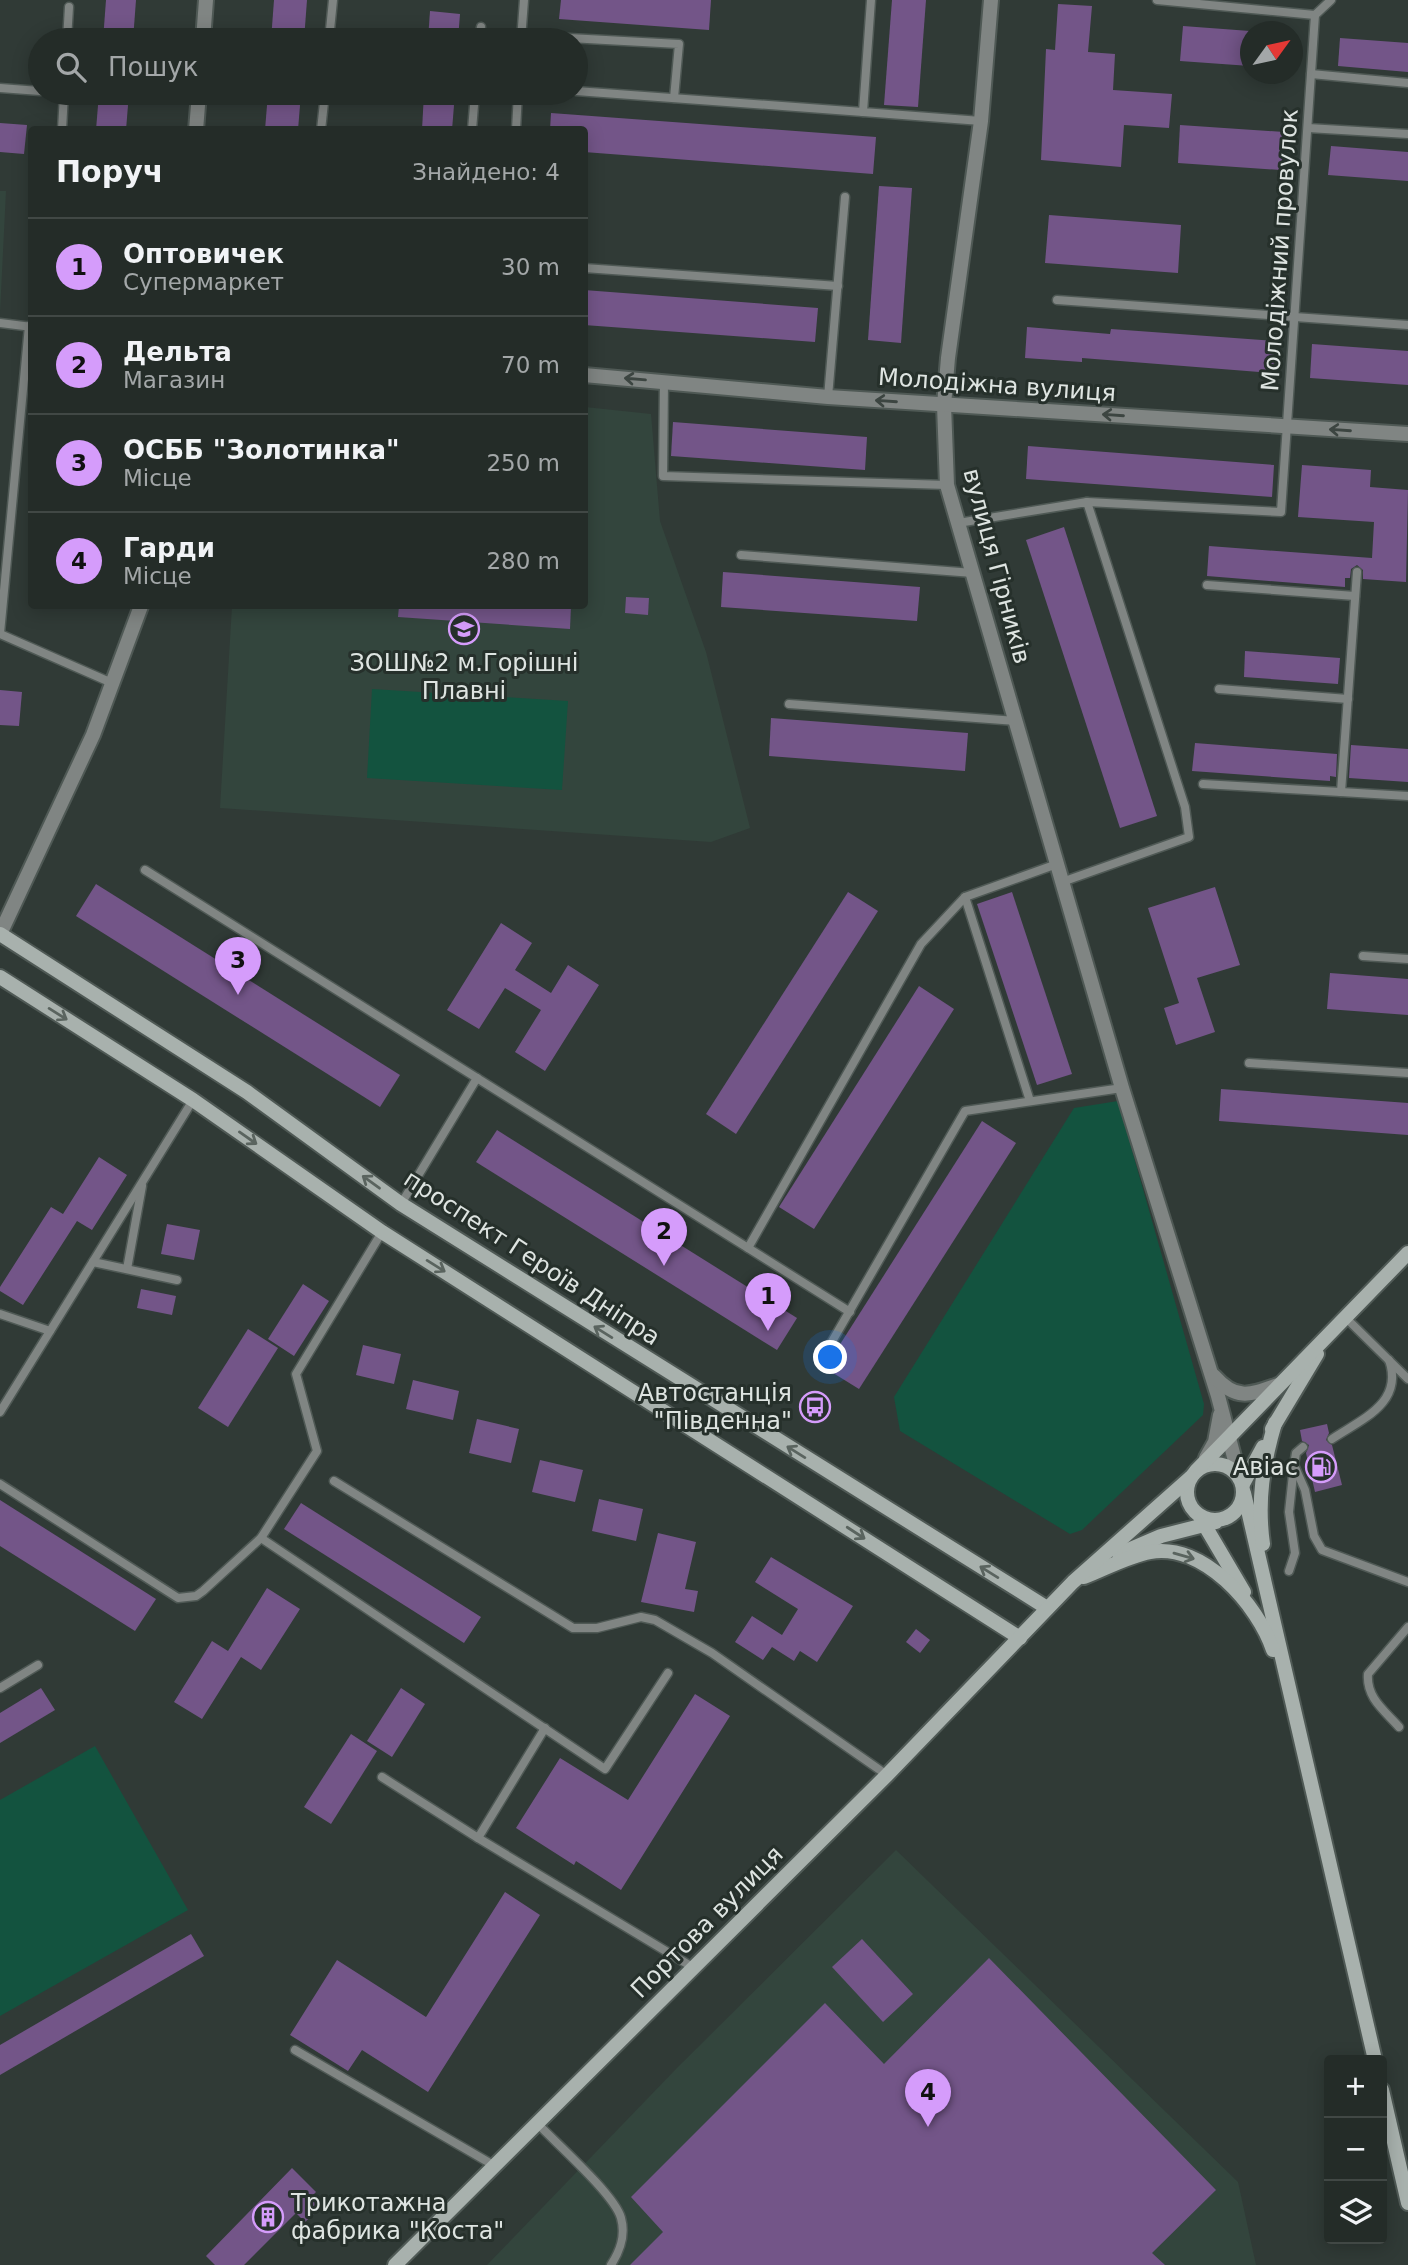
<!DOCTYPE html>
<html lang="uk">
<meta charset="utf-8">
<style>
:root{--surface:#242c28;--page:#2c3430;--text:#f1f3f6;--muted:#a3a7a8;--line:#414845;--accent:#d59cfb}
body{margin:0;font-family:"DejaVu Sans",sans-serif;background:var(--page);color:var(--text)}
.controls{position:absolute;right:21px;bottom:21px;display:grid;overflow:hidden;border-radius:7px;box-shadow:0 4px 18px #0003}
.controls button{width:63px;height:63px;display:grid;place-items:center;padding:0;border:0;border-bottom:2px solid var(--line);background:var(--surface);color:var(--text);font:35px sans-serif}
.compass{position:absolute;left:1240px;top:21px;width:63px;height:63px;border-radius:50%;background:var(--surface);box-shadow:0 4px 18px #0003;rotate:57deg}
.you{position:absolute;left:831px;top:1358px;width:24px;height:24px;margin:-18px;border:5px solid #fff;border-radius:50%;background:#1a73e8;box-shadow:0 0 0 10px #1a73e833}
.badge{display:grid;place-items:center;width:46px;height:46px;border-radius:50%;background:var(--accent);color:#111;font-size:23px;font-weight:700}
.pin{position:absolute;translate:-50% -58px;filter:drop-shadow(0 2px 4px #0008)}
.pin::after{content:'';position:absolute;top:37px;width:24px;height:21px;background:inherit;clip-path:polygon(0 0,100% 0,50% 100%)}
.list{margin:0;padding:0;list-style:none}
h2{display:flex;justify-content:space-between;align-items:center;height:91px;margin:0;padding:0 28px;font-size:30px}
h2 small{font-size:23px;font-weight:400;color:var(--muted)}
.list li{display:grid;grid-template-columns:46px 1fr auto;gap:21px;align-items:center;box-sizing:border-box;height:98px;padding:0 28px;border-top:2px solid var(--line)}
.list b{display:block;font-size:26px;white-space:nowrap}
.list p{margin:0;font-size:23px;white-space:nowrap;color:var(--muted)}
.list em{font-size:23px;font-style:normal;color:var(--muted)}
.icon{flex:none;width:38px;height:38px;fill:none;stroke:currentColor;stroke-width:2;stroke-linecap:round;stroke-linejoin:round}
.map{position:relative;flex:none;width:1408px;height:2265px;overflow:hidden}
.search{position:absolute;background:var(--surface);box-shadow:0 4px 18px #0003;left:28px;top:28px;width:560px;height:77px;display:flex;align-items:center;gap:18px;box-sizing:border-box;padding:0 24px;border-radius:38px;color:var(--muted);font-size:26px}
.panel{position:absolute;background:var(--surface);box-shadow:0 4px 18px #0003;left:28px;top:126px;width:560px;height:483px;border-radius:7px}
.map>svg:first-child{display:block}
.built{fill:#33453d}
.green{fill:#13533f}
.building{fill:#735588}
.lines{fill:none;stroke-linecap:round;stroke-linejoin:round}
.lane-casing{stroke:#4f5955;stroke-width:11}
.street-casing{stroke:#4f5955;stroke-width:18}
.secondary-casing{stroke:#4f5955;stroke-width:18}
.lane{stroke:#808583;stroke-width:8}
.street{stroke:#808583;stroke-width:14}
.secondary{stroke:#a8b1ad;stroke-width:14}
.oneway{stroke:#3c4541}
.oneway2{stroke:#5a645f}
.labels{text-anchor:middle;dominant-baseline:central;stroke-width:6;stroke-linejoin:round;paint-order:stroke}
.street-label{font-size:24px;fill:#dee4e1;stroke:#26302b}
.poi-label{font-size:24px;fill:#dee4e1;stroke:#26302b;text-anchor:end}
</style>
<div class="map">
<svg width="1408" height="2265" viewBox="0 0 1408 2265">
<rect width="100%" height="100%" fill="#303a36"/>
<g class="built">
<polygon points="0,191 6,191 0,313"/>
<polygon points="585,407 651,414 660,521 706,652 750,828 711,842 220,808 232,606 584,606"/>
<polygon points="896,1850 1238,2182 1256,2265 487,2265 676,2069"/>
</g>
<g class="green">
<polygon points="372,689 568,701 562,790 367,778"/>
<polygon points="1118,1101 1204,1404 1203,1415 1082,1530 1070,1534 900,1431 894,1397 1074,1108"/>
<polygon points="95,1746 188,1910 0,2016 0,1800"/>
</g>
<g class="building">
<polygon points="106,0 136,0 133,40 103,40"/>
<polygon points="274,0 307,0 304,40 271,40"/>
<polygon points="561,0 711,0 709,30 559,19"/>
<polygon points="892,0 926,0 918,107 884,105"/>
<polygon points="1058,4 1092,6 1088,52 1115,54 1113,90 1172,94 1169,128 1124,125 1121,167 1041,160 1046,49 1055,50"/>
<polygon points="430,11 460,14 458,40 428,40"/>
<polygon points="1183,26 1250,31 1250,66 1180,61"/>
<polygon points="1340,38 1408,43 1408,72 1338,66"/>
<polygon points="99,93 129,93 126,130 96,130"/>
<polygon points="268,93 301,93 298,130 265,130"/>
<polygon points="424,93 455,93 452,130 422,130"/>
<polygon points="551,113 876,137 873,174 584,152 584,130 550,130"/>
<polygon points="0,123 27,125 24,154 0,152"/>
<polygon points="1180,125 1284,132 1281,170 1178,163"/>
<polygon points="1331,146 1408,152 1408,181 1328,175"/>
<polygon points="879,186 912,188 901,343 868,340"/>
<polygon points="1049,215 1181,225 1178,273 1045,263"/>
<polygon points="584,290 818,308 815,342 584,325"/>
<polygon points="1027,327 1110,334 1111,329 1275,341 1273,373 1082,358 1082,362 1025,358"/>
<polygon points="1312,344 1408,351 1408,385 1310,378"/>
<polygon points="673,422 867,437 865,470 671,456"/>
<polygon points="1028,446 1274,465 1272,497 1026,479"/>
<polygon points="1302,465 1371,470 1370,487 1408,490 1406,582 1363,579 1363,570 1357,565 1351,569 1350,578 1345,578 1345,587 1207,576 1209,546 1372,558 1374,522 1298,517"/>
<polygon points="1064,527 1157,816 1120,828 1026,540"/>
<polygon points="723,572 920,587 917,621 721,607"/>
<polygon points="626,597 649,598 648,615 625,613"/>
<polygon points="399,606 571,606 570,629 398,617"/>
<polygon points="1245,651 1340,658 1338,684 1244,677"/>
<polygon points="0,690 22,692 19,726 0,725"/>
<polygon points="771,718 968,733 965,771 769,756"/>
<polygon points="1195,743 1337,754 1336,777 1330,776 1330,781 1192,771"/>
<polygon points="1351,745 1408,749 1408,782 1349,778"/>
<polygon points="96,884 400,1075 380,1107 76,916"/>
<polygon points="1215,887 1240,965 1197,978 1215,1032 1176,1045 1164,1008 1179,1003 1148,908"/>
<polygon points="848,892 878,911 736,1134 706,1114"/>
<polygon points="1012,892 1072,1074 1037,1085 977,904"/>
<polygon points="501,923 532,943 515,970 551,993 568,965 599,985 545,1071 515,1052 541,1010 505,988 479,1029 447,1010"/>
<polygon points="1330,973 1408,979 1408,1015 1327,1009"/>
<polygon points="919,986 954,1009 814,1229 779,1207"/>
<polygon points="1221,1089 1408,1103 1408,1135 1219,1121"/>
<polygon points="982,1121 1016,1143 859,1389 825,1368"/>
<polygon points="497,1130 797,1318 777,1350 476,1162"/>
<polygon points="99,1157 127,1175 92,1230 77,1221 23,1305 0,1291 0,1287 51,1207 63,1214"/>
<polygon points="167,1224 200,1230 194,1260 161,1254"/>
<polygon points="303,1284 329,1301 294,1356 268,1339"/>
<polygon points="141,1289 176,1296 172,1315 137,1308"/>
<polygon points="248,1329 278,1348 228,1427 198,1408"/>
<polygon points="363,1345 401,1354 394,1384 356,1375"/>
<polygon points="413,1380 459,1391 453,1420 406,1409"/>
<polygon points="477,1419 519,1429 511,1463 469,1453"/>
<polygon points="1327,1424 1329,1433 1326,1440 1332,1445 1342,1485 1315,1492 1306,1453 1309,1445 1302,1441 1300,1430"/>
<polygon points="540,1460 583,1470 575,1502 532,1492"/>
<polygon points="599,1499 643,1509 636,1541 592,1531"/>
<polygon points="0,1500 156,1599 135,1631 0,1546"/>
<polygon points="301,1503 481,1617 464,1643 284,1529"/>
<polygon points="658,1533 696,1542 685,1589 698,1591 694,1612 641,1602"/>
<polygon points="771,1557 853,1606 817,1662 800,1651 794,1661 772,1647 763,1660 735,1642 752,1616 782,1635 798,1609 755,1582"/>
<polygon points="267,1588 300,1609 261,1670 241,1657 202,1719 174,1702 212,1641 228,1651"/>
<polygon points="916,1629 930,1640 920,1653 906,1642"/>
<polygon points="41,1688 55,1710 0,1743 0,1713"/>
<polygon points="401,1688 425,1704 392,1757 367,1741"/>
<polygon points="695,1694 730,1716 621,1890 576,1861 574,1865 516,1828 560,1758 628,1800"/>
<polygon points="351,1734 377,1751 331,1824 304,1807"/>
<polygon points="505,1892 540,1915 428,2092 362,2050 348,2071 290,2035 337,1960 426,2017"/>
<polygon points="191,1934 204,1956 0,2075 0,2045"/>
<polygon points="862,1939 913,1994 883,2022 832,1967"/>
<polygon points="989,1958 1216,2190 1152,2253 1165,2265 630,2265 663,2232 631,2197 825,2003 884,2064"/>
<polygon points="292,2168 316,2192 311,2197 321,2207 305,2222 296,2213 244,2265 215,2265 206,2256"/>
</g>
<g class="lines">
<g class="lane-casing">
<g id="lane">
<polyline points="871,0 863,112 981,121"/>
<polyline points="1157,0 1315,15"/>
<polyline points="569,38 679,44 674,98"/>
<polyline points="67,40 69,7"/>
<polyline points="329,40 333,0"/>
<polyline points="479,40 481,27"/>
<polyline points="521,40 524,0"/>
<polyline points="1311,74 1408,83"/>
<polyline points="0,88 40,91"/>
<polyline points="576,91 863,112"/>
<polyline points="1308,128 1408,134"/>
<polyline points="62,130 64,93"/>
<polyline points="321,130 325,93"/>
<polyline points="472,130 475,93"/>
<polyline points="516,130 518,93"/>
<polyline points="584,268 838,286"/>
<polyline points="1057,300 1408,325"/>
<polyline points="0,323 32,327"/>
<polyline points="664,382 663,476 947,485"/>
<polyline points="828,397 845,197"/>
<polyline points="1087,502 1281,512 1315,15 1331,0"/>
<polyline points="958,523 1087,502 1185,807 1189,837 1062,882"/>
<polyline points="741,555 973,573"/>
<polyline points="1357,572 1341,792 1408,796"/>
<polyline points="1207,585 1355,596"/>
<polyline points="0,633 29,326"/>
<polyline points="0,634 112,683"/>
<polyline points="1219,689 1348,699"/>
<polyline points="789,704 1016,721"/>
<polyline points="1203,784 1341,792"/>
<polyline points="145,870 850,1312"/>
<polyline points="965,897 1030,1101"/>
<polyline points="1363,956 1408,959"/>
<polyline points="1249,1063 1408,1073"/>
<polyline points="401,1204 477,1078"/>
<polyline points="748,1248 921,944 965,897 1057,864"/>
<polyline points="93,1262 177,1280"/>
<polyline points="127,1269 142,1186"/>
<polyline points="0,1314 50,1331"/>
<polyline points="1344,1316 1408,1379"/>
<polyline points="830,1345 965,1111 1122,1088"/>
<polyline points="0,1412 193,1100"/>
<path d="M1332 1439C1362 1419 1404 1403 1389 1360"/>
<polyline points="1294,1465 1305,1490 1314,1536 1322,1550 1408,1582"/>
<polyline points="334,1481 573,1628 597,1628 641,1617 655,1620 712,1653 887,1775"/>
<polyline points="0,1484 178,1598 196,1596 203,1591 261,1538 317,1451 296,1374 382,1232"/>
<polyline points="261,1538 605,1769 668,1673"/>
<polyline points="1289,1571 1295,1553 1289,1512 1294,1465 1296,1453 1303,1447"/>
<polyline points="0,1688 38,1665"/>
<path d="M1399 1727C1385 1711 1366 1698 1368 1674L1408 1627"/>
<polyline points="545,1728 478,1838 694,1968"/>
<polyline points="382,1777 478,1838"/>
<polyline points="295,2050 495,2166"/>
<path d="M538 2124C557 2144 615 2195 621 2218 626 2236 620 2251 611 2265"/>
</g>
</g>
<g class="street-casing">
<g id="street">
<polyline points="991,0 981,121 948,358 944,405 947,485 1122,1088 1218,1396 1239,1476"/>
<polyline points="203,40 206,0"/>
<polyline points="196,130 199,93"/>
<polyline points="584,375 828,397 1408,434"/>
<polyline points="0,934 93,735 141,606"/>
<path d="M1214 1376C1236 1401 1250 1395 1278 1385"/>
<polyline points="1206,1458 1215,1442 1220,1415"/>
</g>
</g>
<g class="secondary-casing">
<g id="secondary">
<polyline points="0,934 247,1092 401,1204 1047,1608"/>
<polyline points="0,977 193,1100 382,1232 1020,1638"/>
<polyline points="1272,1429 1317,1354"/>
<circle cx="1215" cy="1492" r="28"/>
<polyline points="1196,1471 1408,1253"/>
<polyline points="1243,1484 1263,1447"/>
<polyline points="1244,1493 1375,2060"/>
<polyline points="1201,1519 1244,1592"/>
<path d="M1263 1544C1257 1501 1263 1464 1275 1423"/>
<polyline points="1119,1554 1161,1536 1216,1522"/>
<path d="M1084 1577C1105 1569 1128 1556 1150 1552 1203 1542 1258 1605 1273 1650"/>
<polyline points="1382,2090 1408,2203"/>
<polyline points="395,2265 887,1775 1073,1582 1190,1478"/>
</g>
</g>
<use href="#lane" class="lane"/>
<use href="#street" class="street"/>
<use href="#secondary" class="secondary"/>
</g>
<defs><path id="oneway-shaft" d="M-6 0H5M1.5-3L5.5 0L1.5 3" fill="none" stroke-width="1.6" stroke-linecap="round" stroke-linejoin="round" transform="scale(1.75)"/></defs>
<g class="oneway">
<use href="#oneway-shaft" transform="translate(635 379) rotate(-175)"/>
<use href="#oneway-shaft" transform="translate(886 401) rotate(-176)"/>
<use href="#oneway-shaft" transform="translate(1113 415) rotate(-176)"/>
<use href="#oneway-shaft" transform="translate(1340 430) rotate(-176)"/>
</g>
<g class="oneway2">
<use href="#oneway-shaft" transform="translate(58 1014) rotate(32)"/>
<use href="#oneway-shaft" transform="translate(248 1138) rotate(35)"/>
<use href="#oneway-shaft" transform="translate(371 1182) rotate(-144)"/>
<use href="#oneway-shaft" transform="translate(436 1266) rotate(32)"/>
<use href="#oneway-shaft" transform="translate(603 1332) rotate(-148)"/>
<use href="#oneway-shaft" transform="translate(796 1452) rotate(-148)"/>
<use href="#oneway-shaft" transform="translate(856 1533) rotate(33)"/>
<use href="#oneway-shaft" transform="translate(1184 1556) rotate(16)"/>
<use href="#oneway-shaft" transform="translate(989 1572) rotate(-148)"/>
</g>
<defs>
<g id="school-ring" transform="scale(1.575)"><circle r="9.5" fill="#26302b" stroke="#d59cfb" stroke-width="1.5"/><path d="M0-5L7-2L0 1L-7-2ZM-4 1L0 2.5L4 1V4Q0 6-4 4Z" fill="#d59cfb"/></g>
<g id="bus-ring" transform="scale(1.575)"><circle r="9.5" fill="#26302b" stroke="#d59cfb" stroke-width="1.5"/><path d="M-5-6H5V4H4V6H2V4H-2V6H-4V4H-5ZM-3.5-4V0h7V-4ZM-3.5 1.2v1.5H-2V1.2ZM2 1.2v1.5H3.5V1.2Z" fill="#d59cfb"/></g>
<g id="fuel-ring" transform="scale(1.575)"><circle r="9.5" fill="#26302b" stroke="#d59cfb" stroke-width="1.5"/><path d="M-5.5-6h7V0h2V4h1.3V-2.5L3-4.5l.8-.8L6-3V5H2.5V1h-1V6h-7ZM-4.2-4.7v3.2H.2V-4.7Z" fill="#d59cfb"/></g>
<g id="building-ring" transform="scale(1.575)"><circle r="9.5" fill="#26302b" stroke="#d59cfb" stroke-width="1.5"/><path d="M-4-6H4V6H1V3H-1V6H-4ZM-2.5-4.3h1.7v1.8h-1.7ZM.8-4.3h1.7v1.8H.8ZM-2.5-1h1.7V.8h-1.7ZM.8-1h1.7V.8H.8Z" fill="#d59cfb"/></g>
</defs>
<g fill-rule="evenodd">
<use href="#school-ring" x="464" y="629"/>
<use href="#bus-ring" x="815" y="1407"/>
<use href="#fuel-ring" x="1321" y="1467"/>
<use href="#building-ring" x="268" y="2217"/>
</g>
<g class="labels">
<g class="street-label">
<text transform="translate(1280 250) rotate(-86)">Молодіжний провулок</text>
<text transform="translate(997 385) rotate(4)">Молодіжна вулиця</text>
<text transform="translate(997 566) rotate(75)">вулиця Гірників</text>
<text transform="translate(532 1258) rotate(33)">проспект Героїв Дніпра</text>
<text transform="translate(707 1922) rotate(-45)">Портова вулиця</text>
</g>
<g class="poi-label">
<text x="464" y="663" text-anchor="middle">ЗОШ№2 м.Горішні<tspan x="464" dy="28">Плавні</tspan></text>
<text x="792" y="1393">Автостанція<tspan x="792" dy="28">"Південна"</tspan></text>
<text x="1298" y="1467">Авіас</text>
<text x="291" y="2203" text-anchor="start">Трикотажна<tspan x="291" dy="28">фабрика "Коста"</tspan></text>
</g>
</g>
</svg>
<div class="controls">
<button>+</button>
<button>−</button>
<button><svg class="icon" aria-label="layers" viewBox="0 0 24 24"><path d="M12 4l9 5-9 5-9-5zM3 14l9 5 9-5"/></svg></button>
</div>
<svg class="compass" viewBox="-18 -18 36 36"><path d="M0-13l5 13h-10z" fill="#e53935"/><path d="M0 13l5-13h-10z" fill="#a3a7a8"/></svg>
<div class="you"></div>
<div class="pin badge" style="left:768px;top:1331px">1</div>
<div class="pin badge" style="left:664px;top:1266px">2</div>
<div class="pin badge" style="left:238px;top:995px">3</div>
<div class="pin badge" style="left:928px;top:2127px">4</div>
<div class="search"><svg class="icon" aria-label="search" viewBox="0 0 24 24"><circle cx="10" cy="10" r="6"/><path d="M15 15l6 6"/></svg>Пошук</div>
<section class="panel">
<h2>Поруч<small>Знайдено: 4</small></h2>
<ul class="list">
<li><span class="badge">1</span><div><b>Оптовичек</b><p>Супермаркет</p></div><em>30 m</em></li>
<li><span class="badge">2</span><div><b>Дельта</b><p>Магазин</p></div><em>70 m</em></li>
<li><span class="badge">3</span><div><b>ОСББ &quot;Золотинка&quot;</b><p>Місце</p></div><em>250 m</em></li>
<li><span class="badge">4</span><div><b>Гарди</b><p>Місце</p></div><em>280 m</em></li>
</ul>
</section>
</div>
